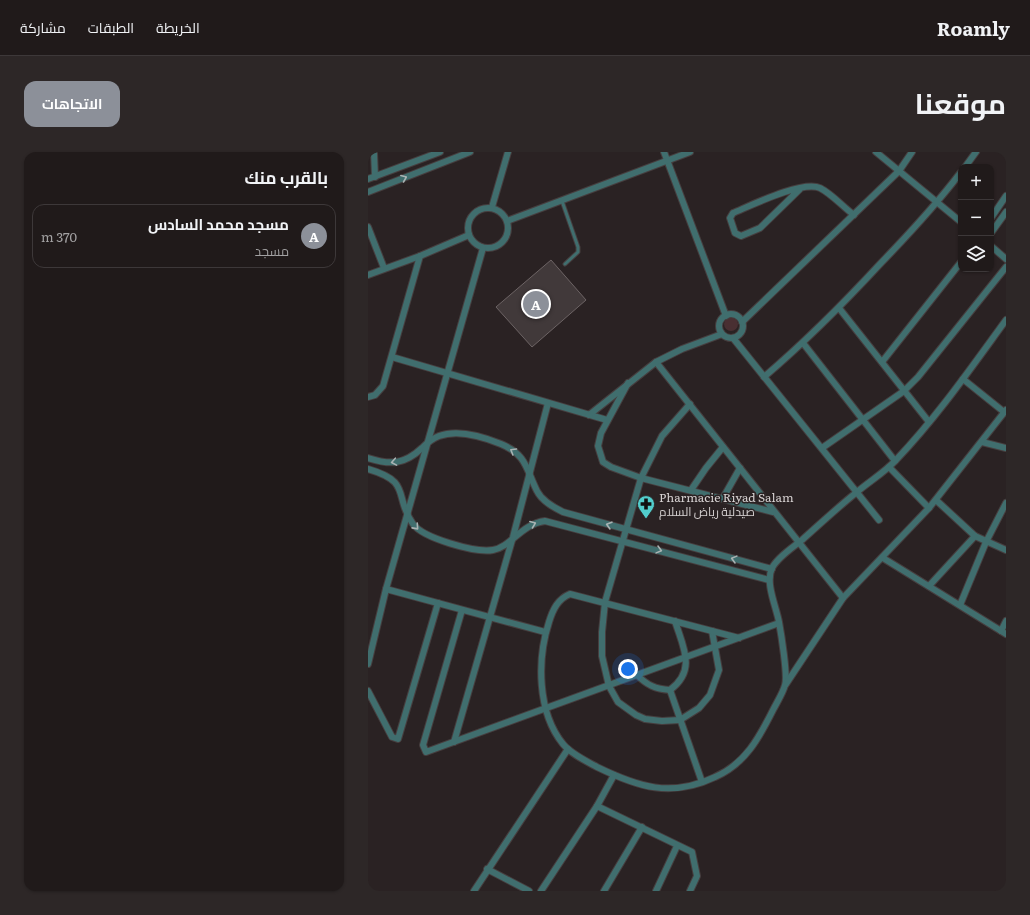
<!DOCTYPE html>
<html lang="ar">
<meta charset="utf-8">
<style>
:root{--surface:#201a1a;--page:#2d2727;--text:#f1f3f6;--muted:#a2a1a2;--line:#3d3839;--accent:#8c9099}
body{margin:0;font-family:Literata,Cairo,serif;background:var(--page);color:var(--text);direction:rtl}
.controls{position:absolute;right:12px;top:12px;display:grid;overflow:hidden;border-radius:8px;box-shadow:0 1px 3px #0004}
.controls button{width:36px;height:36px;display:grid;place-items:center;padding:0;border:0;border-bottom:1px solid var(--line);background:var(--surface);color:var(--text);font:20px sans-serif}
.you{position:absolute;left:260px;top:517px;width:14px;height:14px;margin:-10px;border:3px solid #fff;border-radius:50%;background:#1a73e8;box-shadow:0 0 0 6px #1a73e833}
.badge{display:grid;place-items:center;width:26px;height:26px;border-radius:50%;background:var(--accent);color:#fff;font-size:13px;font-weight:700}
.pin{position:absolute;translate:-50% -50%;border:2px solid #fff;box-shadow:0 1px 4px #0006}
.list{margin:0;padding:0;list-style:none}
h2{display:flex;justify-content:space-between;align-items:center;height:52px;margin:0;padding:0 16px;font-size:17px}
h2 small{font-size:13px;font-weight:400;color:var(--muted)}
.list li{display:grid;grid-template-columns:26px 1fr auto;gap:12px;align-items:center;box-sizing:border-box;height:64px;margin:0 8px 8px;padding:0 8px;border:1px solid var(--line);border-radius:12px}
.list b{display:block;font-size:15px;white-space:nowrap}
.list p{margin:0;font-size:13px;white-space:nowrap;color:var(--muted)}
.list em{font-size:13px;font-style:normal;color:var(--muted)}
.icon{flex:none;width:22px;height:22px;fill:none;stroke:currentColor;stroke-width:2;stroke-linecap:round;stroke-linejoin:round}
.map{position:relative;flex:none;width:638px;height:739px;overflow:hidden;direction:ltr;border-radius:12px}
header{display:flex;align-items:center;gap:24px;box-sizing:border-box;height:56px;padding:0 20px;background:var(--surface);border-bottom:1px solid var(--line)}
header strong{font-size:19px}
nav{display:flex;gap:22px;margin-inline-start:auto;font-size:14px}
.intro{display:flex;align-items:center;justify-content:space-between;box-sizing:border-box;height:96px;padding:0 24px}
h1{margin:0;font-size:28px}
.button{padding:10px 18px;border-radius:12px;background:var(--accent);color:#fff;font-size:14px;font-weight:700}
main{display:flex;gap:24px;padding:0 24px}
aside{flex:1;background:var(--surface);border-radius:12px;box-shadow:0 1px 3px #0004}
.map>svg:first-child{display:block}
.green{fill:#492f32}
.building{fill:#41393a;stroke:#6d6465}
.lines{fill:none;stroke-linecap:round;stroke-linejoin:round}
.service-casing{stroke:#463e3f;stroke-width:5}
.minor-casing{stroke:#463e3f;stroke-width:8}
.service{stroke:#406e6e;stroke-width:3}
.minor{stroke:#406e6e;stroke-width:6}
.oneway{stroke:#a9b3b3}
.labels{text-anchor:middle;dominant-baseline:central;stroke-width:3;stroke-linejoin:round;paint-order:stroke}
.poi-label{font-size:12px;fill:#d6d1d1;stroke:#2a2223;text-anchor:start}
</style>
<header>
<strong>Roamly</strong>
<nav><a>الخريطة</a><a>الطبقات</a><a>مشاركة</a></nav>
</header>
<div class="intro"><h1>موقعنا</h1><a class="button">الاتجاهات</a></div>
<main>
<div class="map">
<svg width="638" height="739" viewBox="0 0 638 739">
<rect width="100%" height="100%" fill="#2a2223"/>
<circle class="green" cx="363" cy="172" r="7"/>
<polygon class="building" points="183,108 218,148 164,195 128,155"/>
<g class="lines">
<g class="service-casing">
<polyline id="service" points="194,49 210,95 210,100 197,112"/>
</g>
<g class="minor-casing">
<g id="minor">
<polyline points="6,0 7,25"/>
<polyline points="296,0 358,164"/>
<polyline points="508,0 593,70"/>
<polyline points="597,15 608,0"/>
<polyline points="0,27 72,0"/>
<path d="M432 37 392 76 373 84 367 81 362 66 365 61C384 53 435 28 452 36 464 42 475 55 486 63"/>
<polyline points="0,40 102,0"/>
<polyline points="124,55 140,0"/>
<circle cx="120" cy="76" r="20"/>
<polyline points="623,66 638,44"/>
<polyline points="139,69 322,0"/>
<polyline points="0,75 16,116"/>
<polyline points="623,81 638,60"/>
<polyline points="623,94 638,107"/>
<polyline points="0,123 52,104 101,83"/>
<polyline points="471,156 561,270"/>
<circle cx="363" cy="174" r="12"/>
<polyline points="374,170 531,19 544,0"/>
<polyline points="365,186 511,368"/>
<polyline points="435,191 527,309"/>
<polyline points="24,205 239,268"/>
<polyline points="288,210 475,446"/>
<polyline points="514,210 593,110"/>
<path d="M396 225C437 190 475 152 512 112 541 82 568 53 593 20"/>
<polyline points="595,227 636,260"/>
<polyline points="260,231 233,281 230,294 235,310 243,315 273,326 405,360"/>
<polyline points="0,245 7,243 15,234 52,104"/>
<polyline points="322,252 294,284 273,326 237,450 234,480 234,504 241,534 250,550 268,563 277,567 294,569 312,568 331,556 342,543 351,518 344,479"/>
<polyline points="221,263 288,210 314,197 354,182"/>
<polyline points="614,290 638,296"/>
<polyline points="454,296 536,239 550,225 638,115"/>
<path d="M0 306C22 313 36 313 54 296 59 291 63 287 71 284 90 277 116 285 133 292 159 303 158 317 169 339 174 349 185 355 195 360L404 417"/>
<polyline points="521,315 561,356"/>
<path d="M0 317C45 330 25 344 45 372 55 386 107 401 125 398 143 395 153 372 177 369L401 428"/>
<polyline points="323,338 338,316 355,295"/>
<polyline points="355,346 372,316"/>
<polyline points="568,348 607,384 638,398"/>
<polyline points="515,406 638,482"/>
<polyline points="561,434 607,384"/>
<polyline points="18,437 177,480"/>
<polyline points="592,453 618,390 638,351"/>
<polyline points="94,458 55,593 58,600 411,471"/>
<polyline points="633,479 638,469"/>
<path d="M371 486 202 442C190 447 185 457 181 470 169 507 169 560 195 592 203 602 218 609 229 615 270 635 303 646 347 625 377 612 391 586 405 558 409 550 415 541 417 533 420 524 413 481 411 470 408 454 397 431 404 416 410 405 424 396 434 388 452 372 470 355 489 340 502 329 517 320 528 308 569 265 603 216 638 168"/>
<polyline points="0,512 18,437 115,96"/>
<path d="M269 523C279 533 287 537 302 538 329 518 315 495 307 469"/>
<polyline points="418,532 475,446 561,356 638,258"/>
<polyline points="302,538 334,630"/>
<polyline points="0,539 24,585 30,587 70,451"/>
<polyline points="86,590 145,385 180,251"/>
<polyline points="229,654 324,700 329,724 322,739"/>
<polyline points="119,717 161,739"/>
<polyline points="106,739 200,597"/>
<polyline points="173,739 229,654 246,623"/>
<polyline points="236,739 274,675"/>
<polyline points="288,739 309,694"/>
</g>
</g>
<use href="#service" class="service"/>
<use href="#minor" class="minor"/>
</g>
<defs><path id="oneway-chevron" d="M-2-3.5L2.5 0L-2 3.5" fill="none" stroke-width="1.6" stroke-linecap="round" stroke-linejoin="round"/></defs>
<g class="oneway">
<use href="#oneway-chevron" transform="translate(36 26) rotate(-22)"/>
<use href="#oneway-chevron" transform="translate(145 299) rotate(-149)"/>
<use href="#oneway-chevron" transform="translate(26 310) rotate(170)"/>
<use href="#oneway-chevron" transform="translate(165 372) rotate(-21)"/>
<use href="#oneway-chevron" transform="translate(241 373) rotate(-164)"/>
<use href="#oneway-chevron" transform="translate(48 375) rotate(48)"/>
<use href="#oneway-chevron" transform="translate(291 398) rotate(15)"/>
<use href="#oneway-chevron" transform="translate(366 407) rotate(-165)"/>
</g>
<defs>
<g id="pharmacy-pin" transform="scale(0.9)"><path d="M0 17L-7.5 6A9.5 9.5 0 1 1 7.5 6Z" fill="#52cdcc" stroke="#2a2223"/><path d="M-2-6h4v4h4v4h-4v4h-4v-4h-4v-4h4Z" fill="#111"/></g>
</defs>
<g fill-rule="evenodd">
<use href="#pharmacy-pin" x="278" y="352"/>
</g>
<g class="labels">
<g class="poi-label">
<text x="291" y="345">Pharmacie Riyad Salam<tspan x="291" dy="14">صيدلية رياض السلام</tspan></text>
</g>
</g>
</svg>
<div class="controls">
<button>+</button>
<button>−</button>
<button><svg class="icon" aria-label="layers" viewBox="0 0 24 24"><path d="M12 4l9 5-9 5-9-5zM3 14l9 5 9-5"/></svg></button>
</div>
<div class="you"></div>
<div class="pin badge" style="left:168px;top:152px">A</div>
</div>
<aside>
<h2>بالقرب منك<small></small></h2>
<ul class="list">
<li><span class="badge">A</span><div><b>مسجد محمد السادس</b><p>مسجد</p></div><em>370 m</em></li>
</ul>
</aside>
</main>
